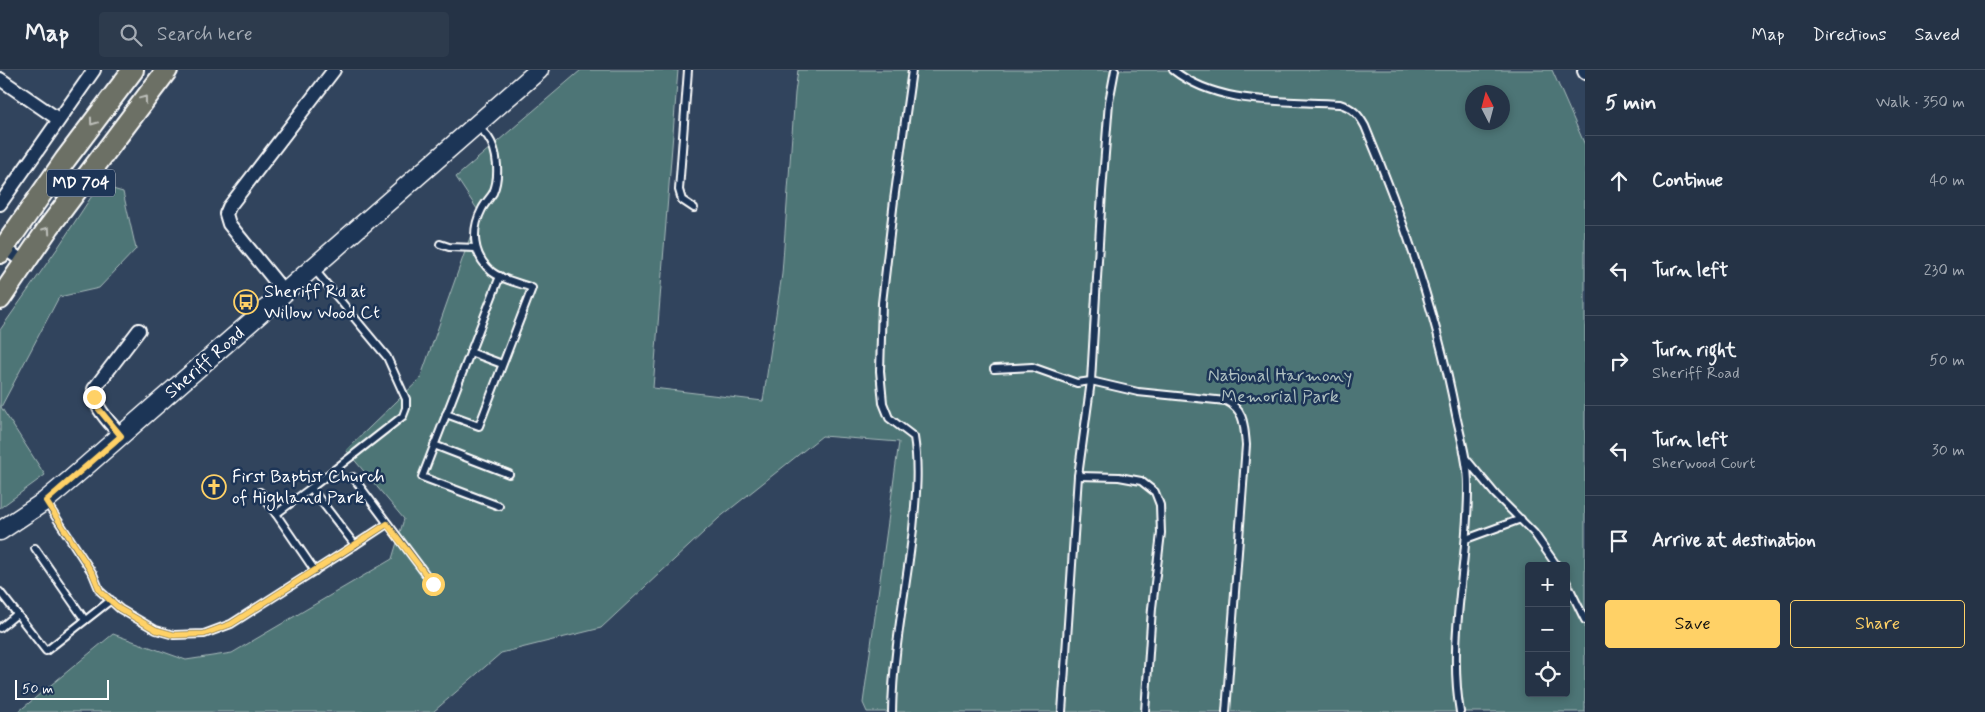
<!DOCTYPE html>
<meta charset="utf-8">
<style>
:root{--surface:#253346;--page:#2d3b4d;--text:#f1f3f6;--muted:#a3aab3;--line:#424e5f;--accent:#ffd166}
body{margin:0;font-family:Mynerve,sans-serif;background:var(--page);color:var(--text)}
.controls{position:absolute;right:15px;bottom:15px;display:grid;overflow:hidden;border-radius:5px;box-shadow:0 2px 8px #0003}
.controls button{width:45px;height:45px;display:grid;place-items:center;padding:0;border:0;border-bottom:1px solid var(--line);background:var(--surface);color:var(--text);font:25px sans-serif}
.compass{position:absolute;left:1465px;top:15px;width:45px;height:45px;border-radius:50%;background:var(--surface);box-shadow:0 2px 8px #0003;rotate:354deg}
.scale{position:absolute;left:15px;bottom:12px;width:94px;box-sizing:border-box;padding-left:5px;border:2px solid #fff;border-top:0;font-size:14px;line-height:18px;white-space:nowrap;color:#fff;-webkit-text-stroke:4px #1d3557;paint-order:stroke}
.stop{position:absolute;width:15px;height:15px;margin:-11px;border:4px solid #ffd166;border-radius:50%;background:#fff}
.stop.end{background:#ffd166;border-color:#fff;box-shadow:0 1px 5px #0008}
.list{margin:0;padding:0;list-style:none}
h2{display:flex;justify-content:space-between;align-items:center;height:65px;margin:0;padding:0 20px;font-size:21px}
h2 small{font-size:16px;font-weight:400;color:var(--muted)}
.list li{display:grid;grid-template-columns:32px 1fr auto;gap:15px;align-items:center;box-sizing:border-box;height:90px;padding:0 20px;border-top:1px solid var(--line)}
.list b{display:block;font-size:19px;white-space:nowrap}
.list p{margin:0;font-size:16px;white-space:nowrap;color:var(--muted)}
.list em{font-size:16px;font-style:normal;color:var(--muted)}
.actions{display:flex;gap:10px;padding:15px 20px}
.actions a{flex:1;padding:11px 0;border:1px solid var(--accent);border-radius:5px;text-align:center;font-size:18px;color:var(--accent)}
.actions .main{background:var(--accent);color:#111}
.icon{flex:none;width:28px;height:28px;fill:none;stroke:currentColor;stroke-width:2;stroke-linecap:round;stroke-linejoin:round}
.map{position:relative;flex:none;width:1585px;height:642px;overflow:hidden}
header{display:flex;align-items:center;gap:30px;box-sizing:border-box;height:70px;padding:0 25px;background:var(--surface);border-bottom:1px solid var(--line)}
header strong{font-size:24px}
nav{display:flex;gap:28px;margin-inline-start:auto;font-size:18px}
.search{width:350px;height:45px;background:var(--page);display:flex;align-items:center;gap:12px;box-sizing:border-box;padding:0 18px;border-radius:5px;color:var(--muted);font-size:19px}
main{display:flex}
aside{flex:1;background:var(--surface)}
.map>svg:first-child{display:block}
.green{fill:#4e7476;stroke:#a6baba;fill-rule:evenodd}
.lines{fill:none;stroke-linecap:round;stroke-linejoin:round}
.service-casing{stroke:#fff;stroke-width:10}
.minor-casing{stroke:#fff;stroke-width:16}
.secondary-casing{stroke:#fff;stroke-width:21}
.primary-casing{stroke:#fff;stroke-width:24}
.service{stroke:#1d3557;stroke-width:6}
.minor{stroke:#1d3557;stroke-width:12}
.secondary{stroke:#1d3557;stroke-width:18}
.primary{stroke:#6c7065;stroke-width:20}
.oneway{stroke:#bdbfba}
.route{stroke:#ffd166;stroke-width:6}
.labels{text-anchor:middle;dominant-baseline:central;stroke-width:5;stroke-linejoin:round;paint-order:stroke}
.shield{fill:#1d3557;stroke:#bbc2cd;stroke-width:1}
.shield-label{font-size:16px;font-weight:bold;fill:#fff}
.poi-label{font-size:18px;fill:#fff;stroke:#1d3557;text-anchor:start}
.street-label{font-size:18px;fill:#fff;stroke:#1d3557}
.park-label{font-size:18px;fill:#afc0c1;stroke:#1d3557}
</style>
<header>
<strong>Map</strong>
<div class="search"><svg class="icon" aria-label="search" viewBox="0 0 24 24"><circle cx="10" cy="10" r="6"/><path d="M15 15l6 6"/></svg>Search here</div>
<nav><a>Map</a><a>Directions</a><a>Saved</a></nav>
</header>
<main>
<div class="map">
<svg width="1585" height="642" viewBox="0 0 1585 642">
<rect width="100%" height="100%" fill="#31445d"/>
<filter id="ink" filterUnits="userSpaceOnUse"><feTurbulence type="fractalNoise" baseFrequency=".02" numOctaves="2"/><feDisplacementMap in="SourceGraphic" scale="10" xChannelSelector="R" yChannelSelector="G"/><feConvolveMatrix kernelMatrix="1 2 1 2 8 2 1 2 1" color-interpolation-filters="sRGB"/></filter>
<g filter="url(#ink)">
<g class="green">
<path d="M581 0H678L653 318 763 331 782 204 795 23 798 0H1552L1585 75V642H867L863 633 899 372 822 366 719 448 601 558 501 583 433 642H18L113 564 186 590 232 583 392 489 404 449 346 380 420 309 479 142 456 107ZM1472 22H1502V52H1472ZM1529 496H1566V623H1529Z"/>
<polygon points="99,115 123,122 136,179 99,218 59,227 1,337 45,405 0,438 0,260 57,179"/>
</g>
<g class="lines">
<g class="service-casing">
<g id="service">
<polyline points="688,0 679,120 682,130 694,138"/>
<path d="M1173 0C1219 36 1284 30 1340 34 1353 38 1359 45 1365 56 1404 149 1437 245 1456 345 1461 368 1468 392 1468 415 1469 491 1447 567 1460 642"/>
<polyline points="440,174 449,177 476,178"/>
<polyline points="470,282 502,294"/>
<path d="M994 299 1032 297 1077 313 1091 311 1138 322 1226 331C1245 340 1244 356 1246 375L1226 642"/>
<path d="M446 344 479 356 532 218C520 213 502 210 492 202 472 185 471 160 482 139 485 133 490 128 493 123 500 107 498 81 488 67 485 63 481 60 477 56"/>
<polyline points="434,375 509,404"/>
<polyline points="1466,389 1496,425 1534,463 1557,496"/>
<polyline points="1078,406 1119,407 1141,411 1155,422 1160,435 1161,463 1152,538 1145,642"/>
<polyline points="353,407 433,514"/>
<polyline points="311,418 276,444 315,501"/>
<polyline points="260,422 276,444"/>
<polyline points="46,432 93,504 100,521 120,539 156,560 174,565 204,564 231,554 355,475 311,418 403,346 406,338 406,329 387,287 314,199"/>
<polyline points="499,436 422,407 500,206"/>
<polyline points="1466,469 1521,449"/>
<polyline points="355,475 387,454"/>
<polyline points="35,478 85,550"/>
<polyline points="1566,511 1585,550"/>
<polyline points="0,522 46,581 111,530"/>
<polyline points="0,558 17,544"/>
<path d="M892 642C893 580 906 520 913 459 916 427 919 398 914 367L889 348 883 333 880 301 882 233 894 130 912 0"/>
<polyline points="1062,642 1078,406 1091,311 1102,122 1109,32 1115,0"/>
</g>
</g>
<g class="minor-casing">
<g id="minor">
<polyline points="1584,1 1585,3"/>
<polyline points="0,9 58,49"/>
<polyline points="0,134 94,0"/>
<polyline points="0,175 25,193"/>
<polyline points="285,223 229,154 226,144 229,137 334,0"/>
<path d="M121 366C110 352 93 338 94 319L139 260"/>
</g>
</g>
<g class="secondary-casing">
<polyline id="secondary" points="0,461 45,431 70,410 539,0"/>
</g>
<g class="primary-casing">
<g id="primary">
<polyline points="0,183 65,90 133,0"/>
<polyline points="0,229 49,157 167,0"/>
</g>
</g>
<use href="#service" class="service"/>
<use href="#minor" class="minor"/>
<use href="#secondary" class="secondary"/>
<use href="#primary" class="primary"/>
</g>
<defs><path id="oneway-chevron" d="M-2-3.5L2.5 0L-2 3.5" fill="none" stroke-width="1.6" stroke-linecap="round" stroke-linejoin="round" transform="scale(1.25)"/></defs>
<g class="oneway">
<use href="#oneway-chevron" transform="translate(144 29) rotate(-53)"/>
<use href="#oneway-chevron" transform="translate(93 52) rotate(126)"/>
<use href="#oneway-chevron" transform="translate(47 160) rotate(-55)"/>
</g>
</g>
<g class="lines" filter="url(#ink)">
<polyline class="route" points="94,327 98,338 121,366 46,431 93,504 100,521 120,539 156,560 174,565 204,564 231,554 387,454 433,514"/>
</g>
<defs>
<g id="bus-ring" transform="scale(1.25)"><circle r="9.5" fill="#1d3557" stroke="#ffd166" stroke-width="1.5"/><path d="M-5-6H5V4H4V6H2V4H-2V6H-4V4H-5ZM-3.5-4V0h7V-4ZM-3.5 1.2v1.5H-2V1.2ZM2 1.2v1.5H3.5V1.2Z" fill="#ffd166"/></g>
<g id="church-ring" transform="scale(1.25)"><circle r="9.5" fill="#1d3557" stroke="#ffd166" stroke-width="1.5"/><path d="M-1.2-6h2.4v3.5h3.3v2.4h-3.3V6h-2.4V-.1h-3.3v-2.4h3.3Z" fill="#ffd166"/></g>
</defs>
<g fill-rule="evenodd">
<use href="#bus-ring" x="246" y="232"/>
<use href="#church-ring" x="214" y="417"/>
</g>
<g class="labels">
<rect class="shield" x="47" y="99.5" width="68" height="27" rx="4"/>
<g class="shield-label">
<text x="81" y="113">MD 704</text>
</g>
<g class="poi-label">
<text x="264" y="222">Sheriff Rd at<tspan x="264" dy="21">Willow Wood Ct</tspan></text>
<text x="232" y="407">First Baptist Church<tspan x="232" dy="21">of Highland Park</tspan></text>
</g>
<g class="street-label">
<text transform="translate(205 293) rotate(-41)">Sheriff Road</text>
</g>
<g class="park-label">
<text x="1280" y="306">National Harmony<tspan x="1280" dy="21">Memorial Park</tspan></text>
</g>
</g>
</svg>
<div class="controls">
<button>+</button>
<button>−</button>
<button><svg class="icon" aria-label="locate" viewBox="0 0 24 24"><circle cx="12" cy="12" r="6"/><path d="M12 2v4M12 18v4M2 12h4M18 12h4"/></svg></button>
</div>
<svg class="compass" viewBox="-18 -18 36 36"><path d="M0-13l5 13h-10z" fill="#e53935"/><path d="M0 13l5-13h-10z" fill="#a3aab3"/></svg>
<div class="scale">50 m</div>
<div class="stop" style="left:433px;top:514px"></div>
<div class="stop end" style="left:94px;top:327px"></div>
</div>
<aside>
<h2>5 min<small>Walk · 350 m</small></h2>
<ul class="list">
<li><svg class="icon" aria-label="ahead" viewBox="0 0 24 24"><path d="M12 20V5M6 11l6-6 6 6"/></svg><div><b>Continue</b></div><em>40 m</em></li>
<li><svg class="icon" aria-label="left" viewBox="0 0 24 24"><path d="M17 20v-9H6M10 6l-5 5 5 5"/></svg><div><b>Turn left</b></div><em>230 m</em></li>
<li><svg class="icon" aria-label="right" viewBox="0 0 24 24"><path d="M7 20v-9h11M14 6l5 5-5 5"/></svg><div><b>Turn right</b><p>Sheriff Road</p></div><em>50 m</em></li>
<li><svg class="icon" aria-label="left" viewBox="0 0 24 24"><path d="M17 20v-9H6M10 6l-5 5 5 5"/></svg><div><b>Turn left</b><p>Sherwood Court</p></div><em>30 m</em></li>
<li><svg class="icon" aria-label="arrive" viewBox="0 0 24 24"><path d="M6 21V4h12l-3 4 3 4H6"/></svg><div><b>Arrive at destination</b></div></li>
</ul>
<div class="actions"><a class="main">Save</a><a>Share</a></div>
</aside>
</main>
